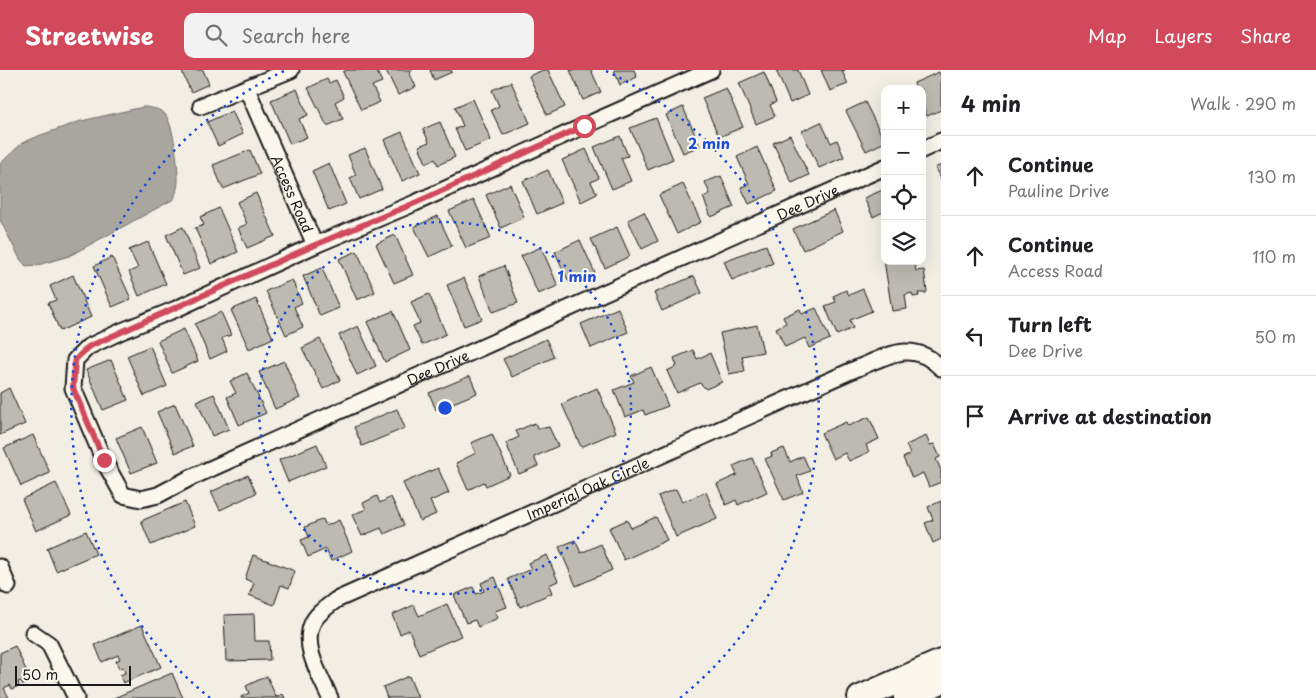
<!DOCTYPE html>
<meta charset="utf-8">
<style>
:root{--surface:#fff;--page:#f2f2f2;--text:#202124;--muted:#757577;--line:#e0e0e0;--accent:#d1495b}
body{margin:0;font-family:"Playpen Sans",sans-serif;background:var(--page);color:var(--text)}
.controls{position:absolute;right:15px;top:15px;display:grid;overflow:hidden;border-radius:10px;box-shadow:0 5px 20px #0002}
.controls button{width:45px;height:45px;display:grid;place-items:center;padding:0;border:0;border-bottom:1px solid var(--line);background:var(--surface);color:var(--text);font:25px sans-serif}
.scale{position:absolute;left:15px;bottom:12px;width:116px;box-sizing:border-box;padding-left:5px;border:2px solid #1c1c1c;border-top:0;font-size:14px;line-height:18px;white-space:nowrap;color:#1c1c1c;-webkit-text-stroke:4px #fbf7ec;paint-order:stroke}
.stop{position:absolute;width:15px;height:15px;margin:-11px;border:4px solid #d1495b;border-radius:50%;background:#fff}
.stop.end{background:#d1495b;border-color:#fff;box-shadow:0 1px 5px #0008}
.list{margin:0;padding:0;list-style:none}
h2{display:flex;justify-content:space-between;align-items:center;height:65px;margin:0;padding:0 20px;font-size:21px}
h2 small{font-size:16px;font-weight:400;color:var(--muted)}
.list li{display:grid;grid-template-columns:32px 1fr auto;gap:15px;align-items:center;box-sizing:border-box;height:80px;padding:0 20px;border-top:1px solid var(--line)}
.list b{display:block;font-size:19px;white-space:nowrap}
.list p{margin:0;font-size:16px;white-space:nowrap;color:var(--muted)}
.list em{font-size:16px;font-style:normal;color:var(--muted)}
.icon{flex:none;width:28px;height:28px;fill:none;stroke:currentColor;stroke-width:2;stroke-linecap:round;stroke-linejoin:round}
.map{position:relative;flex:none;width:941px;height:628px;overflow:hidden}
header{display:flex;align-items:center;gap:30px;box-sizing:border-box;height:70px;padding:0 25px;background:var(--accent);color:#fff}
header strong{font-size:24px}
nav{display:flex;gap:28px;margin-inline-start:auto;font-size:18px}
.search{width:350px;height:45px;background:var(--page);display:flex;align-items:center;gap:12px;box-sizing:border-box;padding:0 18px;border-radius:10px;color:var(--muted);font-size:19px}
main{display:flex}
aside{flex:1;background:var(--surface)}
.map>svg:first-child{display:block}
.water{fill:#a9a6a0;stroke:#716f6b}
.building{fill:#bdbab1;stroke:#1c1c1c}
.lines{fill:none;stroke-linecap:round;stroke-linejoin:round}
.street-casing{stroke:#1c1c1c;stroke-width:19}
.primary-casing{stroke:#1c1c1c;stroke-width:28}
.street{stroke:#fbf7ec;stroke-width:15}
.primary{stroke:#fbf7ec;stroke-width:24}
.route{stroke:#d1495b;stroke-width:6}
.ring{fill:none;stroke:#1d4ed8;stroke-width:2.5;stroke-dasharray:2.5 5}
.labels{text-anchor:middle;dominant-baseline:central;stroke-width:4;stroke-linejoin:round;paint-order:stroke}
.street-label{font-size:14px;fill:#1c1c1c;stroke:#fbf7ec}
.centre{fill:#1d4ed8;stroke:#fbf7ec;stroke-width:2.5}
.ring-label{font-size:15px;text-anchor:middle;font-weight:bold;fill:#1d4ed8;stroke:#fbf7ec;stroke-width:4;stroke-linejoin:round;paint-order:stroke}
</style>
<header>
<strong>Streetwise</strong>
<div class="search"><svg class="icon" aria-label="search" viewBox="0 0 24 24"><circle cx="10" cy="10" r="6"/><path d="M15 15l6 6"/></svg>Search here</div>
<nav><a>Map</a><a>Layers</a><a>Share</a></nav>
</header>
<main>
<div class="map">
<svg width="941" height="628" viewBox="0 0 941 628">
<rect width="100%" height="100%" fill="#f2eee4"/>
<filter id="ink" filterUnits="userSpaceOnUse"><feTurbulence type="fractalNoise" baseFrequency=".02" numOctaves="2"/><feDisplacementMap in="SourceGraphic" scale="10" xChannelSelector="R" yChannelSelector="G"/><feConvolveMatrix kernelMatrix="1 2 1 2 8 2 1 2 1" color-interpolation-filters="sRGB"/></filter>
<g filter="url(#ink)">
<path class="water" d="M143 37C150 37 160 39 165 44 174 56 178 94 178 110 178 116 176 123 174 129L69 186 38 195 26 196 20 189 0 150V94L22 73 41 65 81 51Z"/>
<g class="building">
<polygon points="181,0 203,0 209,14 191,22"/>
<polygon points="347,0 376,0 382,12 372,16 380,32 361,40 343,2"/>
<polygon points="386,0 413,0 409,2 416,17 398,25"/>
<polygon points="430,0 451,0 452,2 434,10"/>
<polygon points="543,0 548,0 565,37 547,45 529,6"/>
<polygon points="570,0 591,0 601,22 583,30"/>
<polygon points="614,0 634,0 637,7 620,15"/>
<polygon points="776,0 798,0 808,25 790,33"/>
<polygon points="821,0 845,0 842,1 848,14 830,21"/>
<polygon points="764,2 776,32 770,35 775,46 756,54 739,13"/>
<polygon points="939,2 941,7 941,40 927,46 922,34 922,19 916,19 914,13"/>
<polygon points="327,9 329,13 336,10 344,27 335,32 343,49 327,56 308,18"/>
<polygon points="511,12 530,53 503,65 491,40 499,36 492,20"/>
<polygon points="726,18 743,57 719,67 702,28"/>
<polygon points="297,19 308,45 299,49 307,67 290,74 271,30"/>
<polygon points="473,29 491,70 465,81 455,59 463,56 455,37"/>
<polygon points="865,32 885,72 866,81 846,41"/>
<polygon points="683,37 700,76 683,83 666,45"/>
<polygon points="232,41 243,64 218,76 207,52"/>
<polygon points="656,48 673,89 648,100 630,58"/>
<polygon points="440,52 455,87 438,95 435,89 426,93 419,76 429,72 423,59"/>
<polygon points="821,52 831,73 837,70 844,87 819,98 802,61"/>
<polygon points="402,62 420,103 402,111 384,70"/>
<polygon points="790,65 809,105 792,113 773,73"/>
<polygon points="620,66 628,86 621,88 631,111 612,119 594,77"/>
<polygon points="757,77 777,121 749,134 741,117 749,114 737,87"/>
<polygon points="365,78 382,119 359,129 350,108 356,105 348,85"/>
<polygon points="586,79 599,108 591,112 597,124 581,132 562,90"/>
<polygon points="250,80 260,104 223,119 213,95"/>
<polygon points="329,93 346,134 329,141 312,101"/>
<polygon points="941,95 941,110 935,98"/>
<polygon points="548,100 562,133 537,144 523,111"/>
<polygon points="721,106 734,137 711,147 703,127 710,124 705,112"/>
<polygon points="510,114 524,147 501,158 486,125"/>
<polygon points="683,114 701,152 677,164 659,125"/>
<polygon points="885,119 885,141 873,147 864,128"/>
<polygon points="256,123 275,166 247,178 238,158 247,154 237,132"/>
<polygon points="474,130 491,168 466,178 449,141"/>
<polygon points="219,138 238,182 211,194 195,158 204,155 200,147"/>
<polygon points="834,140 843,161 803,180 793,159"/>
<polygon points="644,142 658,171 642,179 628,150"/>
<polygon points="438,146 452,176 429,187 414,157"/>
<polygon points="183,157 200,198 183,205 166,165"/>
<polygon points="617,157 630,186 605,198 591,169"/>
<polygon points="395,165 413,205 394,213 376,174"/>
<polygon points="580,170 595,203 570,214 555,182"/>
<polygon points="148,172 166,214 139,226 129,202 138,198 129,180"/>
<polygon points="766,175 773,193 732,210 724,191"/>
<polygon points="541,177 558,216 538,224 521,186"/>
<polygon points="357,181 375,222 357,230 339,189"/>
<polygon points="112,187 131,229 112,237 94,196"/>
<polygon points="884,190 914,191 916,201 924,200 927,221 926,223 918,223 919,226 913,227 912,223 905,225 907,239 892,241"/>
<polygon points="504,196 518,233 493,242 479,206"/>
<polygon points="322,198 339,238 320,246 303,206"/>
<polygon points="73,205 91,247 60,261 48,233 56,230 50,216"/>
<polygon points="694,206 702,223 662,241 654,223"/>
<polygon points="464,208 482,249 464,256 447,215"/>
<polygon points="292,210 302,233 294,237 303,257 286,265 266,221"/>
<polygon points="863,219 872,241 850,250 853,258 837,265 825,236 836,232 833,226 846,220 849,225"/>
<polygon points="429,224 446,264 422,275 413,256 420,253 411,232"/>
<polygon points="256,229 273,268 249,279 231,240"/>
<polygon points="618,238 628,262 591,278 581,254"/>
<polygon points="816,238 830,269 809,278 805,268 785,277 776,258 786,253 783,247 800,239 802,244"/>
<polygon points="393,241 410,280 385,292 367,252"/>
<polygon points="221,242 231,265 222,268 227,281 210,289 195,254"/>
<polygon points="757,255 763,282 742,286 745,301 729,304 720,263"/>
<polygon points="358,256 376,296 357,305 339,265"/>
<polygon points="184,259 198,291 172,303 158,271"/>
<polygon points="320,269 340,310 323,319 302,278"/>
<polygon points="546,269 554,287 512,307 503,289"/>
<polygon points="150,276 167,316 144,326 127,286"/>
<polygon points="693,280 697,289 710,283 722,312 706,319 700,313 677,323 667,301 677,296 674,288"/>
<polygon points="111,290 128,330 103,340 86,300"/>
<polygon points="284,291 300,328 275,339 259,302"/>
<polygon points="651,297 668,336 645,345 643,340 625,347 614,320 634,312 631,306"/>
<polygon points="247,303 266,343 239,355 227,327 236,323 230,311"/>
<polygon points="470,306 477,323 436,340 429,323"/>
<polygon points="9,318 25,354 0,365 0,323"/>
<polygon points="597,318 616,362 581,377 562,334"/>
<polygon points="214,324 229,359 212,366 197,331"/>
<polygon points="175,334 193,376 175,383 157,342"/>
<polygon points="397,339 405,358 362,376 354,357"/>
<polygon points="869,347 879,369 866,375 869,382 849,391 845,383 833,389 821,363 846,352 848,356"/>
<polygon points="535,353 538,359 549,357 558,376 534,387 538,396 519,404 506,373 519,367 516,361"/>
<polygon points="142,357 157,393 131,403 116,368"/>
<polygon points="492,364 510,405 486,416 484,412 468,420 456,393 476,383 471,373"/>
<polygon points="33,365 50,403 21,416 4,378"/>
<polygon points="926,366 930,375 934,374 940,387 936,389 941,400 941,412 929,417 923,403 912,408 903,388 910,384 906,375"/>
<polygon points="317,374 326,396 288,412 279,390"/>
<polygon points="784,378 790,392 803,386 810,401 797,406 803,422 784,430 765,389 772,386 771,383"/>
<polygon points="752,388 767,422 738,435 736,430 726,435 717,414 737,405 733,396"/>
<polygon points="438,398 449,423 430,431 436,444 420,451 403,413"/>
<polygon points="248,405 256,423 220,440 211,422"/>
<polygon points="56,413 71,445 36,461 22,429"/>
<polygon points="676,419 682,432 706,422 717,449 676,467 658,426"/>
<polygon points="377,426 380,433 391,427 404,455 384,464 381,458 362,466 352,445 366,439 363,433"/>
<polygon points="941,431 941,469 933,473 925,453 933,450 928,437"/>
<polygon points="185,432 195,456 151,475 141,451"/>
<polygon points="656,447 667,470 624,490 609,458 627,450 631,458"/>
<polygon points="323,449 326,456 339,450 352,481 331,491 326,479 308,487 301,470 309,467 305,457"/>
<polygon points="86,461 96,484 56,501 47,478"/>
<polygon points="575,470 581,483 601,474 612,500 576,516 559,477"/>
<polygon points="253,485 295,501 289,518 281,515 274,535 249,525 254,513 245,509"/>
<polygon points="547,485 558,511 549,515 552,523 520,537 508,509 531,499 528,493"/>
<polygon points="495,507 507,537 495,541 498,548 478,557 475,550 466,553 454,525 473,517 476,524 484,521 481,513"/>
<polygon points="447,534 461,566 419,584 409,560 400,564 392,545 414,535 419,546"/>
<polygon points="254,544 255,571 269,571 270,590 226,591 224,545"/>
<polygon points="142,555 161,597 123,613 120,605 125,603 123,597 119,599 116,591 120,589 118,585 102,592 95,575"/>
<polygon points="15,576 31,611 23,615 21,611 18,612 19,616 12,619 10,615 4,618 9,628 0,628 0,583"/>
<polygon points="172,603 183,628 114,628"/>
<polygon points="267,606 276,627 283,624 285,628 241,628 241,627 249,623 246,616"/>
<polygon points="409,606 418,628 387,628 383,617"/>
</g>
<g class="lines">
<g class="street-casing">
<g id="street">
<path id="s1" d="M711 0 584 56 415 133 315 175 176 239 122 261 88 277 75 290 73 318 104 391 123 425 141 429 158 425 190 408 885 97"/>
<path id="s2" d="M247 19 315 175"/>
<polyline points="201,36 291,0"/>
<polyline points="922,80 941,71"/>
<polyline points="0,497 8,516"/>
<polyline points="33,563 49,574 76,628"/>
<path id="s3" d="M330 628C321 607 302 578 312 554 316 544 327 537 336 530L853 300C886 287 912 268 941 298"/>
</g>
</g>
<g class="primary-casing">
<g id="primary">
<polyline points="860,628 941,592"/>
<polyline points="906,628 941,611"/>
</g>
</g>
<use href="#street" class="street"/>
<use href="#primary" class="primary"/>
</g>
</g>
<g class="lines" filter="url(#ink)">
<polyline class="route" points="104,390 73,318 75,290 88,277 315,175 415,133 584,56"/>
</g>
<g class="ring">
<circle cx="445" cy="338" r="186"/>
<path d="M210 628A373 373 0 0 1 284 1M606 1A373 373 0 0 1 680 628"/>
</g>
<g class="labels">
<g class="street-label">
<text stroke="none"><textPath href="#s2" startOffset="114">Access Road</textPath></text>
<text stroke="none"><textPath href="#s1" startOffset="1595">Dee Drive</textPath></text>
<text stroke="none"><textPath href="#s1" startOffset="1190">Dee Drive</textPath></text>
<text stroke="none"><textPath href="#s3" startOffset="388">Imperial Oak Circle</textPath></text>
</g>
</g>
<circle cx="445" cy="338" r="8" class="centre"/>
<g class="ring-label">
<text x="709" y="79">2 min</text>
<text x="577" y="212">1 min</text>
</g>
</svg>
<div class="controls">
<button>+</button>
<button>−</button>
<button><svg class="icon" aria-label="locate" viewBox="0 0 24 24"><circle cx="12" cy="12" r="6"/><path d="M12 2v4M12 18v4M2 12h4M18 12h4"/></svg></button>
<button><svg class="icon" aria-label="layers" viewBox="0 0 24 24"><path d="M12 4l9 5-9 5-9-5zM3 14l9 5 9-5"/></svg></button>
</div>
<div class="scale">50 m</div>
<div class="stop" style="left:584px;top:56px"></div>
<div class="stop end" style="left:104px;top:390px"></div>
</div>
<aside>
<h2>4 min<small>Walk · 290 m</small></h2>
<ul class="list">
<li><svg class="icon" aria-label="ahead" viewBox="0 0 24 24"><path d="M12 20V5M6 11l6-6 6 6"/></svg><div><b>Continue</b><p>Pauline Drive</p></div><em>130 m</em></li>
<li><svg class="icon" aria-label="ahead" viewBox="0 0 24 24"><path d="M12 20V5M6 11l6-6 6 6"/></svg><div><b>Continue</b><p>Access Road</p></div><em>110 m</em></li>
<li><svg class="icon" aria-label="left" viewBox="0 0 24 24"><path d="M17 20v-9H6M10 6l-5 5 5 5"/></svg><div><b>Turn left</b><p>Dee Drive</p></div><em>50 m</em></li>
<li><svg class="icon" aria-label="arrive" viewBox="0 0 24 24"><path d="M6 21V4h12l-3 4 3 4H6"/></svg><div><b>Arrive at destination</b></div></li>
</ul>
</aside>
</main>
